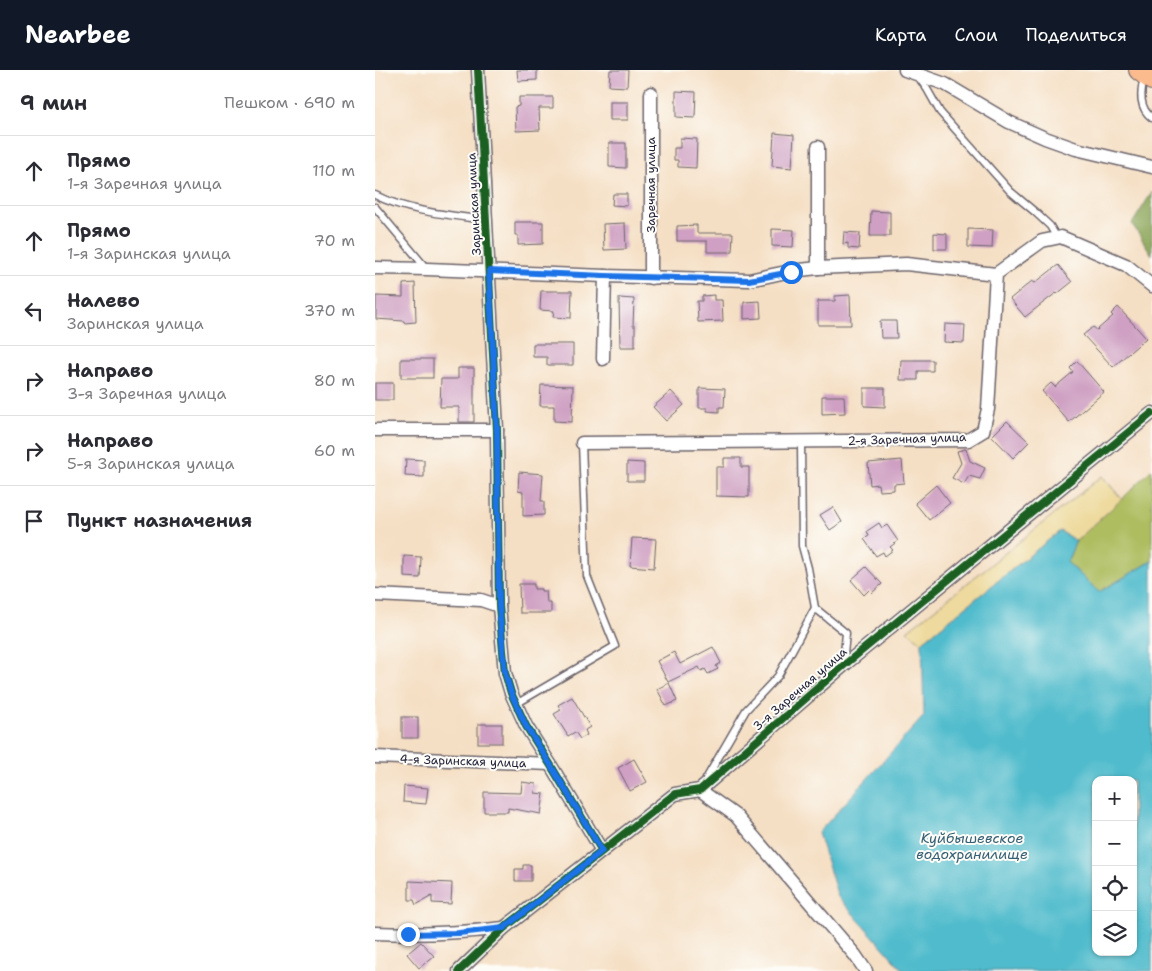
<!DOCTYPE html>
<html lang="ru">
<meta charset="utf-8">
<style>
:root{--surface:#fff;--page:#f7f7f7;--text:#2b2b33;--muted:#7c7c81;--line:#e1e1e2;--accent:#111827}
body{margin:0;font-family:"Shantell Sans",sans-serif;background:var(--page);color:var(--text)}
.controls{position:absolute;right:15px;bottom:15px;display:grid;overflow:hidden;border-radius:10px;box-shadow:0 1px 4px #0004}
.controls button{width:45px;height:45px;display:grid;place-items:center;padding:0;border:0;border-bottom:1px solid var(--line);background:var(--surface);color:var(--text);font:25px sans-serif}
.stop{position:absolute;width:15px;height:15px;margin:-11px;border:4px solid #1a73e8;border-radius:50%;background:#fff}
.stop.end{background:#1a73e8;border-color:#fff;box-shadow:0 1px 5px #0008}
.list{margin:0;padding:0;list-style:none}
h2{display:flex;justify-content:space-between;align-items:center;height:65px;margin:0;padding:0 20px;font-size:21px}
h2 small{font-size:16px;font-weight:400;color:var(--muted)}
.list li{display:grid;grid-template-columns:32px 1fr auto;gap:15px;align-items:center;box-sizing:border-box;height:70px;padding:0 20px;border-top:1px solid var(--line)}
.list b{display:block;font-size:19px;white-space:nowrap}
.list p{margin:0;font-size:16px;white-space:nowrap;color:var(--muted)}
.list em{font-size:16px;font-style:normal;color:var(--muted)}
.icon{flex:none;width:28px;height:28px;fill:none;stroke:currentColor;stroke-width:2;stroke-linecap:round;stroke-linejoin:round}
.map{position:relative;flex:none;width:777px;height:901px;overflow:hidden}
header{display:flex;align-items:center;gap:30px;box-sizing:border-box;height:70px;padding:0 25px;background:var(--accent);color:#fff}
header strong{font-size:24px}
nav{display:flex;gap:28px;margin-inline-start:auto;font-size:18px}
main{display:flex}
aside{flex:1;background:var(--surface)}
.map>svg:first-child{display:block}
.green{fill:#aebd60;stroke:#68704e}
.forest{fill:#8aa456;stroke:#566348}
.sand{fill:#eeda9e;stroke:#887e6c}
.water{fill:#50bbcc;stroke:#396e84;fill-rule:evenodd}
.building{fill:#cfa0c3}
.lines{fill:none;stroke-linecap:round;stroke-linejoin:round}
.lane-casing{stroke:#6c646b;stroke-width:9}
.street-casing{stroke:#6c646b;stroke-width:15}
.primary-casing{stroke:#6c646b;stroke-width:22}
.lane{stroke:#fff;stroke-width:6}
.street{stroke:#fff;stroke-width:12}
.primary{stroke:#fbbb8d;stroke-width:20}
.cycleway-casing{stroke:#fdfcf7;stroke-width:11}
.cycleway{stroke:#1b5e20;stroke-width:8}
.route{stroke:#1a73e8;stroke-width:6}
.labels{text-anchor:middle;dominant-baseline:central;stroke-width:4;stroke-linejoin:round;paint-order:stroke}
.street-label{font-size:12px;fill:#22223b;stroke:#fdfcf7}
.water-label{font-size:14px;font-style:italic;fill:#345f75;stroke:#fdfcf7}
</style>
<header>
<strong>Nearbee</strong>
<nav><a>Карта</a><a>Слои</a><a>Поделиться</a></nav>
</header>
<main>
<aside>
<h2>9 мин<small>Пешком · 690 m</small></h2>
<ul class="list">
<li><svg class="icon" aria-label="ahead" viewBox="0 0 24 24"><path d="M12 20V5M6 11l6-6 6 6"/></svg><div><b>Прямо</b><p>1-я Заречная улица</p></div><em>110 m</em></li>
<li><svg class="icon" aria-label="ahead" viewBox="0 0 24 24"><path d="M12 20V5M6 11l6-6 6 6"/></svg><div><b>Прямо</b><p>1-я Заринская улица</p></div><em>70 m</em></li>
<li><svg class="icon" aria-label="left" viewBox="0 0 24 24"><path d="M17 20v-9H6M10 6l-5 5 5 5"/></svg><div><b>Налево</b><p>Заринская улица</p></div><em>370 m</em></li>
<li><svg class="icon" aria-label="right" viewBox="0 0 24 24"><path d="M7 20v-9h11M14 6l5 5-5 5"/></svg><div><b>Направо</b><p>3-я Заречная улица</p></div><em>80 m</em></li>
<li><svg class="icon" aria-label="right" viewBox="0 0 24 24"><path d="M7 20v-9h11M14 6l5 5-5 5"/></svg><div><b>Направо</b><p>5-я Заринская улица</p></div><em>60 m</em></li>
<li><svg class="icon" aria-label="arrive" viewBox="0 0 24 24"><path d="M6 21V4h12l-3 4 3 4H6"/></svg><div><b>Пункт назначения</b></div></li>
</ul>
</aside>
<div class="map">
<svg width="777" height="901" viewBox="0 0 777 901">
<rect width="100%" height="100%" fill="#fdfcf7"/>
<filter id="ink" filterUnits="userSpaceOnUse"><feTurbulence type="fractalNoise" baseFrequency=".02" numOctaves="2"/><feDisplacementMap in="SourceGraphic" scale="10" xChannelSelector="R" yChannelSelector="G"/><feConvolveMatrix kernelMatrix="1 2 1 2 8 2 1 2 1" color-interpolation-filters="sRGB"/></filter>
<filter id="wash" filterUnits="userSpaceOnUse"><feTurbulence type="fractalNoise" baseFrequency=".0096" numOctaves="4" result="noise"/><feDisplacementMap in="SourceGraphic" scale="20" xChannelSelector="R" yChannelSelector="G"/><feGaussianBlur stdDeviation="1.12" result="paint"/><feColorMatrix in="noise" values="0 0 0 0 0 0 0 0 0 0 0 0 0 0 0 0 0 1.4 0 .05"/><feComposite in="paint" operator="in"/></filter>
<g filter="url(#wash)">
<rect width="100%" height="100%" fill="#f5dfc4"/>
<polygon class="green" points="777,399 777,491 724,522 692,492 701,471 747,429"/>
<polygon class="forest" points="777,122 777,185 757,154"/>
<polygon class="sand" points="727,406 747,429 701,471 685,461 547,572 532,561"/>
<path class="water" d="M685 461 701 471 692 492 724 522 777 491V901H529L463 827 443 763 549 646 547 572ZM721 710H758V882H721Z"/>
<g id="blocks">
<g class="building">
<polygon points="142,0 162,0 162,10 143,11"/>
<polygon points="235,0 253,0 252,17 234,16"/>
<polygon points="301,21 321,22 320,48 301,47"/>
<polygon points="144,27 178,27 178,38 164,38 165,60 141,61 140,37 144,36"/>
<rect x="235" y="32" width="18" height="18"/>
<polygon points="399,63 419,65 417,98 397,96"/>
<polygon points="305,68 322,69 321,98 303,97 303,90 299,90 299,78 305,78"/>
<polygon points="234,73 251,73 251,98 234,97"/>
<polygon points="238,124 252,124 252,136 237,135"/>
<polygon points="496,141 515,142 515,166 495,166"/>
<polygon points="140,152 168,152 168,174 143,175 143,165 140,165"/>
<polygon points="250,153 251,179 229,180 228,154"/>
<polygon points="322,155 322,163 358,163 357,182 332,182 332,171 302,171 302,156"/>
<polygon points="397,159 419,160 418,177 397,176"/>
<polygon points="593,159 618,160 617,178 593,177"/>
<polygon points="469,162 485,163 484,179 473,178 473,173 468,174"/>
<polygon points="559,163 572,164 572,179 559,179"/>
<polygon points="683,195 697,212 682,224 681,223 650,247 635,229 657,211 660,213"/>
<polygon points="40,213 41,252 29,253 29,251 1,249 1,226 28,227 28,214"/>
<polygon points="166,221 197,221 196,248 178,247 179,241 165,240"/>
<polygon points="339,225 339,230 347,230 348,251 323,252 322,231 327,231 327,226"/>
<polygon points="475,225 476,255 443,255 443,231 460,231 460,226"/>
<polygon points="244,228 259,229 258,256 260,256 260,277 245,277"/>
<polygon points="385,231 386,248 369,249 369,232"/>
<polygon points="743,237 771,268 738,297 708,265 718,257 722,260 738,246 736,244"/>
<polygon points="505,251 521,251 522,268 506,268"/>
<polygon points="570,254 590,255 589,273 569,272"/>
<polygon points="158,274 198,274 198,295 172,295 172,287 158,287"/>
<rect x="26" y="289" width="32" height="19"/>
<polygon points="526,290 558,290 558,301 543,301 543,310 525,310"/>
<polygon points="702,291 729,322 694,352 667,321 676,313 680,317 698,302 695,298"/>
<polygon points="83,298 99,298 99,352 84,352 84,337 65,337 66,309 83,309"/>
<rect x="0" y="313" width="18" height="17"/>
<polygon points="166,315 198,316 197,352 179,351 179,336 165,336"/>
<polygon points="324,318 350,319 349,337 344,337 344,342 332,341 332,338 324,338"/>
<polygon points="489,318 510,318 510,337 489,336"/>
<polygon points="296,321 309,335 291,351 278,337"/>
<polygon points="447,326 469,326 470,343 447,344"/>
<polygon points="632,351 654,372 638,388 617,366"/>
<polygon points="591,379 595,391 610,398 605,409 594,406 589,414 577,408 586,393 582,381"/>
<polygon points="349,388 366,388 366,397 374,397 374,427 341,426 341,397 349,397"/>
<polygon points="31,389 49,390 49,407 30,406"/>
<polygon points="527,390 529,413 519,414 519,420 504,421 503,414 495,415 493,393"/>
<polygon points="252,392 269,393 269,411 252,411"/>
<polygon points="144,402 168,404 166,431 169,431 169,445 148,446 148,422 143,421"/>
<polygon points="561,415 575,433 554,450 540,433"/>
<polygon points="458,437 467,452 455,460 445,445"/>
<polygon points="504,453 507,458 512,455 523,471 515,477 518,480 510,486 508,482 501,486 489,469 494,466 492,461"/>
<polygon points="257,468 281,469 279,498 255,496"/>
<polygon points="29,486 46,487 45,508 29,507"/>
<polygon points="491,497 507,514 497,523 494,520 489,525 476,510"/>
<polygon points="144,514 159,514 159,519 166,519 166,521 171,521 172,533 176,533 176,543 145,543"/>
<polygon points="338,577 346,593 341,596 343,599 333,604 330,599 326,601 324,597 293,612 282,591 299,582 305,594"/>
<polygon points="294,613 302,631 291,636 282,619"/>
<polygon points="197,627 215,657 210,660 212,665 205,669 200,662 193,666 179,644 186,640 183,635"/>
<rect x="27" y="647" width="16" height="21"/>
<rect x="103" y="654" width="24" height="19"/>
<polygon points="259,689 272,712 255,721 243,698"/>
<polygon points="147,712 161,714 160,723 169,724 166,744 133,738 133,742 109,742 109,722 146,723"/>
<polygon points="29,716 53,718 51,734 28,732"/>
<polygon points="148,795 156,795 156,811 140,811 140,799 148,799"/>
<polygon points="34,811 77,813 76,834 57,833 57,826 41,835 39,830 34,830"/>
<polygon points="46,872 59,886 44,898 32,884"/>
</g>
</g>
</g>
<g filter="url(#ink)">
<use href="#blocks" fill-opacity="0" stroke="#6c646b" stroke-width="1"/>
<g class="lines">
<g class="lane-casing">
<g id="lane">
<polyline points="544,8 552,19 565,42 635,121 660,142 675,156 682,168"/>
<path d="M769 8C765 23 764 38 777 48"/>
<path d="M0 125C34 142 74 145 111 150"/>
<polyline points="0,137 51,198"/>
<polyline points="426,372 427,476 433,498 440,538 471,563 468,594"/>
<polyline points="141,634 240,576 212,506 207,373"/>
<polyline points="331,709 371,640 403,606 440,538"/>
</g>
</g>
<g class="street-casing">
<g id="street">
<polyline points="103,0 122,360 124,536 130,603 136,623 151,656 175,694 227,781"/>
<polyline points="530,0 570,14 634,52 670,68 701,79 777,97"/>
<polyline points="443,77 443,198"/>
<polyline points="0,198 52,199 230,206"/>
<polyline points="276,208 276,23"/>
<polyline points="228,289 230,206 374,210 416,201 443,198 531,194 621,204"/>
<polyline points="0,360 122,360"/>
<polyline points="207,373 593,370 608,361 613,339 621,204 667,171 686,167 751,195 777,216"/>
<polyline points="0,525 106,530 124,536"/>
<polyline points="0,687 175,694"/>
<polyline points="325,720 361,746 480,885 491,901"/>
<path d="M0 863C43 865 86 863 129 858"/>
<polyline points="84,901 129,858 300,724 325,720 468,596 777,343"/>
</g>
</g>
<g class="primary-casing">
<polyline id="primary" points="764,0 777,10"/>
</g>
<use href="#lane" class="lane"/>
<use href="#street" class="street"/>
<use href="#primary" class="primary"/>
<g class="cycleway-casing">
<g id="cycleway">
<polyline points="103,0 122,360 124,536 130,603 136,623 151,656 175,694 227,781"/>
<polyline points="84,901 129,858 300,724 325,720 468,596 777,343"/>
</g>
</g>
<use href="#cycleway" class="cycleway"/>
</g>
</g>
<g class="lines" filter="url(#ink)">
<polyline class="route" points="33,864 84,863 129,858 227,781 175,694 151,656 136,623 130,603 124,536 122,360 114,201 230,206 374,210 416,202"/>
</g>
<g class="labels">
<g class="street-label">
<text transform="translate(276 115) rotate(-90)">Заречная улица</text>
<text transform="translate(99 134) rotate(-93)">Заринская улица</text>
<text transform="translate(532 369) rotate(-2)">2-я Заречная улица</text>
<text transform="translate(425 619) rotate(-41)">3-я Заречная улица</text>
<text transform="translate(88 691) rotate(2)">4-я Заринская улица</text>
</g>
<g class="water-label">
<text x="597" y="768">Куйбышевское<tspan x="597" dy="16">водохранилище</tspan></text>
</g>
</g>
</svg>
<div class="controls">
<button>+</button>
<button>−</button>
<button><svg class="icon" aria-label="locate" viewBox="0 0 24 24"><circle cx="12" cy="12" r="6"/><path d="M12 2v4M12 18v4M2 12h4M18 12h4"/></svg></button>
<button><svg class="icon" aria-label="layers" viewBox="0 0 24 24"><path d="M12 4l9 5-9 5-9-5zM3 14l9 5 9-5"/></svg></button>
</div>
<div class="stop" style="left:416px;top:202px"></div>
<div class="stop end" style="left:33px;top:864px"></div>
</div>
</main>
